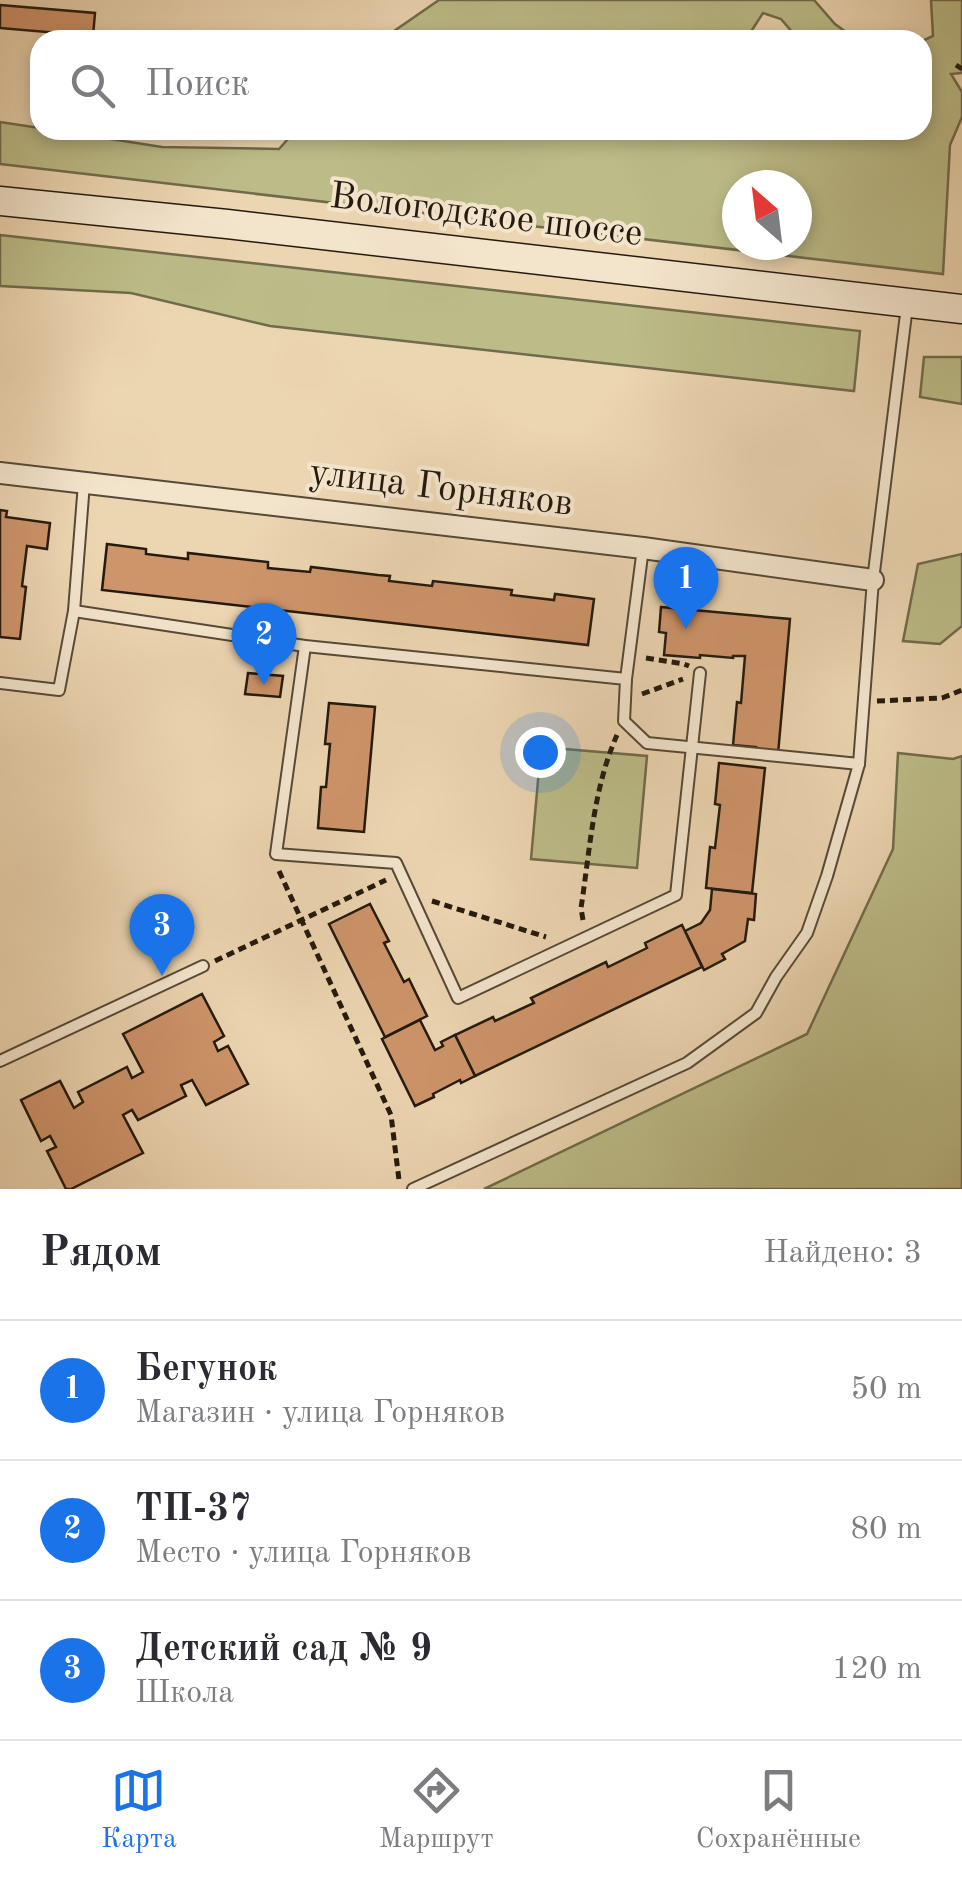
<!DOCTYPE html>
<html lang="ru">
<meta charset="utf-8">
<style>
:root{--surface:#fff;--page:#f7f7f7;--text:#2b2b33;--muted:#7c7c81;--line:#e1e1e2;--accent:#1a73e8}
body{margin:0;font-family:"Old Standard TT",serif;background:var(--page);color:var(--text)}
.compass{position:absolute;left:722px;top:170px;width:90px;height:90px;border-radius:50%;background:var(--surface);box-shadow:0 5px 15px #0003;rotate:332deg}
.you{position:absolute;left:540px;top:752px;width:35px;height:35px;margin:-25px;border:8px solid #fff;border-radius:50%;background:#1a73e8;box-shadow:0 0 0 15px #1a73e833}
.badge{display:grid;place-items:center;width:65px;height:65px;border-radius:50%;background:var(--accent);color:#fff;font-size:32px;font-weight:700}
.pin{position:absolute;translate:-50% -82px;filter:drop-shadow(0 2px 5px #0008)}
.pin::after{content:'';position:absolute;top:52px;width:35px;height:30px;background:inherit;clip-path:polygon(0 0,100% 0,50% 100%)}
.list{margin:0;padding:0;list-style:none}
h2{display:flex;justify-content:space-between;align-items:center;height:130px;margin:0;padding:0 40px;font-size:42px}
h2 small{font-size:32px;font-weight:400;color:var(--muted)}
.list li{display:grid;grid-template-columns:65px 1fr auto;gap:30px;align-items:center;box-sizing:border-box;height:140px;padding:0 40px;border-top:2px solid var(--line)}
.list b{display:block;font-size:38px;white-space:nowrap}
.list p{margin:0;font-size:32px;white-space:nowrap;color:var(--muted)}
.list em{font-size:32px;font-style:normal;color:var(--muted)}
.icon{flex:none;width:55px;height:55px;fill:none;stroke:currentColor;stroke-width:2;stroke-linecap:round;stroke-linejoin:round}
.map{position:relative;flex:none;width:962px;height:1189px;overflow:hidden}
.search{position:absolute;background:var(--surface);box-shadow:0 5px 15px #0003;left:30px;right:30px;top:30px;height:110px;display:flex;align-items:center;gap:25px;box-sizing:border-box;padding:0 35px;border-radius:30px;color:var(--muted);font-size:38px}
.sheet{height:550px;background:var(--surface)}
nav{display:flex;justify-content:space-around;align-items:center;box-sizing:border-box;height:140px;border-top:2px solid var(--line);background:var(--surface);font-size:28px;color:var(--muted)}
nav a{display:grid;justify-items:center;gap:5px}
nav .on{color:var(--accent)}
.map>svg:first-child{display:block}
.green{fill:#bcbc88;stroke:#706b4b;stroke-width:2.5;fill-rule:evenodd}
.building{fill:#ce946a;stroke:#241a0e;stroke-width:2.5}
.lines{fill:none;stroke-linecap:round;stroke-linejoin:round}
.service-casing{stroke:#564937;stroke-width:14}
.minor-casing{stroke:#564937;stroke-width:24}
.secondary-casing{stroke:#241a0e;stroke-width:31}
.path{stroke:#241a0e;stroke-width:5;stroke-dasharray:8 5;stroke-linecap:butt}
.service{stroke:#f3e4cc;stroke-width:10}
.minor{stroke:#f3e4cc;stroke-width:20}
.secondary{stroke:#f3e4cc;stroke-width:28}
.labels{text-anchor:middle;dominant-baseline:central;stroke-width:8;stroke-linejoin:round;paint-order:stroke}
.street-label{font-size:38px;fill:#241a0e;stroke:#f3e4cc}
</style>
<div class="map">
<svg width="962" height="1189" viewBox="0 0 962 1189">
<rect width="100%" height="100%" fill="#ecd5b1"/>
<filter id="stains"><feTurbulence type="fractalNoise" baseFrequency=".002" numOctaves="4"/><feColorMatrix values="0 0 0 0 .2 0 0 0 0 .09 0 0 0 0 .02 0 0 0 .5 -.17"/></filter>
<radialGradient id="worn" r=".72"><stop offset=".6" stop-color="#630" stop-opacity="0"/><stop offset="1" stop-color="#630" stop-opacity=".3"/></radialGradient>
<g class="green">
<polygon points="439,0 814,0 835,24 857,40 799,40 781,19 763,13 752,30 760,40 381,40"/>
<path d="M931 0H962V73L951 74 962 92V117L950 145 943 274 0 164V122L40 128V130H53L162 147 279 149 296 130H922V41L933 36ZM737 185H797V245H737Z"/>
<polygon points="0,235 860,331 854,391 270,326 131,293 0,286"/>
<polygon points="924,357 962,357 962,404 920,397"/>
<polygon points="962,554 962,626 940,644 903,641 918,564"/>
<polygon points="541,747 647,756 637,868 531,859"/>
<polygon points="898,753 953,759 962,756 962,1189 484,1189 807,1034 893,849"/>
</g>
<g class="building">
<polygon points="0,5 95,13 93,36 0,28"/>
<polygon points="0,510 7,511 6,517 50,523 47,549 27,546 22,586 26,587 20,639 0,637"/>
<polygon points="107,544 146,549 146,554 188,559 188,553 268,562 268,568 310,572 311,567 378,575 390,576 389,581 432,586 433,581 512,590 511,595 554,600 555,594 594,599 588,645 102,590"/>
<polygon points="661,607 790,619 778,754 755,752 756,747 733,745 737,702 741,703 745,656 733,656 733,658 700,655 700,658 664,655 666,633 659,632"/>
<polygon points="248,673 283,676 280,697 245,694"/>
<polygon points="329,703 375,707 364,832 318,828 321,787 326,787 330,744 325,744"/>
<polygon points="719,763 765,768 752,893 706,888 710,847 715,848 720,805 715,804"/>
<polygon points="712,889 756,894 754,920 748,919 745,941 722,954 725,959 704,970 685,931 701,923 710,910"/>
<polygon points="370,904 389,941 384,943 404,982 409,979 427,1016 385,1037 329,924"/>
<polygon points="682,925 702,967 475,1076 455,1035 493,1017 495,1021 534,1003 531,998 606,962 608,967 647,948 645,943"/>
<polygon points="202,994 224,1036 214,1042 218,1051 228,1046 248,1084 206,1105 192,1080 181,1085 186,1096 138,1120 132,1110 123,1115 143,1153 71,1189 66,1189 47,1151 56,1147 50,1136 41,1141 21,1100 60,1081 74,1108 83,1102 78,1092 127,1067 132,1078 143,1072 123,1034"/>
<polygon points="420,1020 435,1050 443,1046 441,1042 455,1035 475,1076 461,1083 460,1080 433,1094 434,1097 415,1106 382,1039"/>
</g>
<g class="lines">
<g class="service-casing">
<g id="service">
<polyline points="84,483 74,611 305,646 626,679"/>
<polyline points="643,548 626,679 624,721 647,743 859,764"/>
<polyline points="305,646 276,854 396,863 458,998 676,895 700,673"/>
<polyline points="0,683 59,690 74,611"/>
<polyline points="0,1061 203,966"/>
<polyline points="413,1189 687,1063 756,1013 776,977 807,933 827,876 859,764 873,580 907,306"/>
</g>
</g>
<g class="minor-casing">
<polyline id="minor" points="0,473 643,548 873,580"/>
</g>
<g class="secondary-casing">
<polyline id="secondary" points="0,201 227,224 962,309"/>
</g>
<g class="path">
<polyline points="956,65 962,69"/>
<polyline points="646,658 684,664 689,666"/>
<polyline points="642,694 683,679"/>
<polyline points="877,701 942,698 962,690"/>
<polyline points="279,871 391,1115 399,1180"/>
<polyline points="432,901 546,937"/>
<path d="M583 920 581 908C590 850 593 789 617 735"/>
<polyline points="215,961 386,880"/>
</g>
<use href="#service" class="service"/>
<use href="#minor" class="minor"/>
<use href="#secondary" class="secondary"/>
</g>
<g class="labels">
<g class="street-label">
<text transform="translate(486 216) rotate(7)">Вологодское шоссе</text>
<text transform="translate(441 489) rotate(7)">улица Горняков</text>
</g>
</g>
<rect width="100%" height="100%" filter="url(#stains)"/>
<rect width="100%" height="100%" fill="url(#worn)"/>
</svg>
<svg class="compass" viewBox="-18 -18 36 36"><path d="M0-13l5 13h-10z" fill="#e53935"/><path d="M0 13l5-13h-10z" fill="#7c7c81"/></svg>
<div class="you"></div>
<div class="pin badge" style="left:686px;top:629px">1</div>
<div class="pin badge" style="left:264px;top:685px">2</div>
<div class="pin badge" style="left:162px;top:976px">3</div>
<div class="search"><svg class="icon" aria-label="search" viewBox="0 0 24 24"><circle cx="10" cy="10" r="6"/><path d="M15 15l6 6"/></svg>Поиск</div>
</div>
<section class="sheet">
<h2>Рядом<small>Найдено: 3</small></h2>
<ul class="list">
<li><span class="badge">1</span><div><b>Бегунок</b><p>Магазин · улица Горняков</p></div><em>50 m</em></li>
<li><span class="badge">2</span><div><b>ТП-37</b><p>Место · улица Горняков</p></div><em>80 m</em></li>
<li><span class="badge">3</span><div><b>Детский сад № 9</b><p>Школа</p></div><em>120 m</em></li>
</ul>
</section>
<nav>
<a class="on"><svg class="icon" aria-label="map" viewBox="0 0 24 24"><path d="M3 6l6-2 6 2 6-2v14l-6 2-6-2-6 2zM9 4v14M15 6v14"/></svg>Карта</a>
<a><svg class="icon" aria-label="directions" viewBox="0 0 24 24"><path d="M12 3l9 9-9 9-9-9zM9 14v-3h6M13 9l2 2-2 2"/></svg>Маршрут</a>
<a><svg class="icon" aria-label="saved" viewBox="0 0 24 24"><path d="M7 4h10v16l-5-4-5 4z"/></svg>Сохранённые</a>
</nav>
